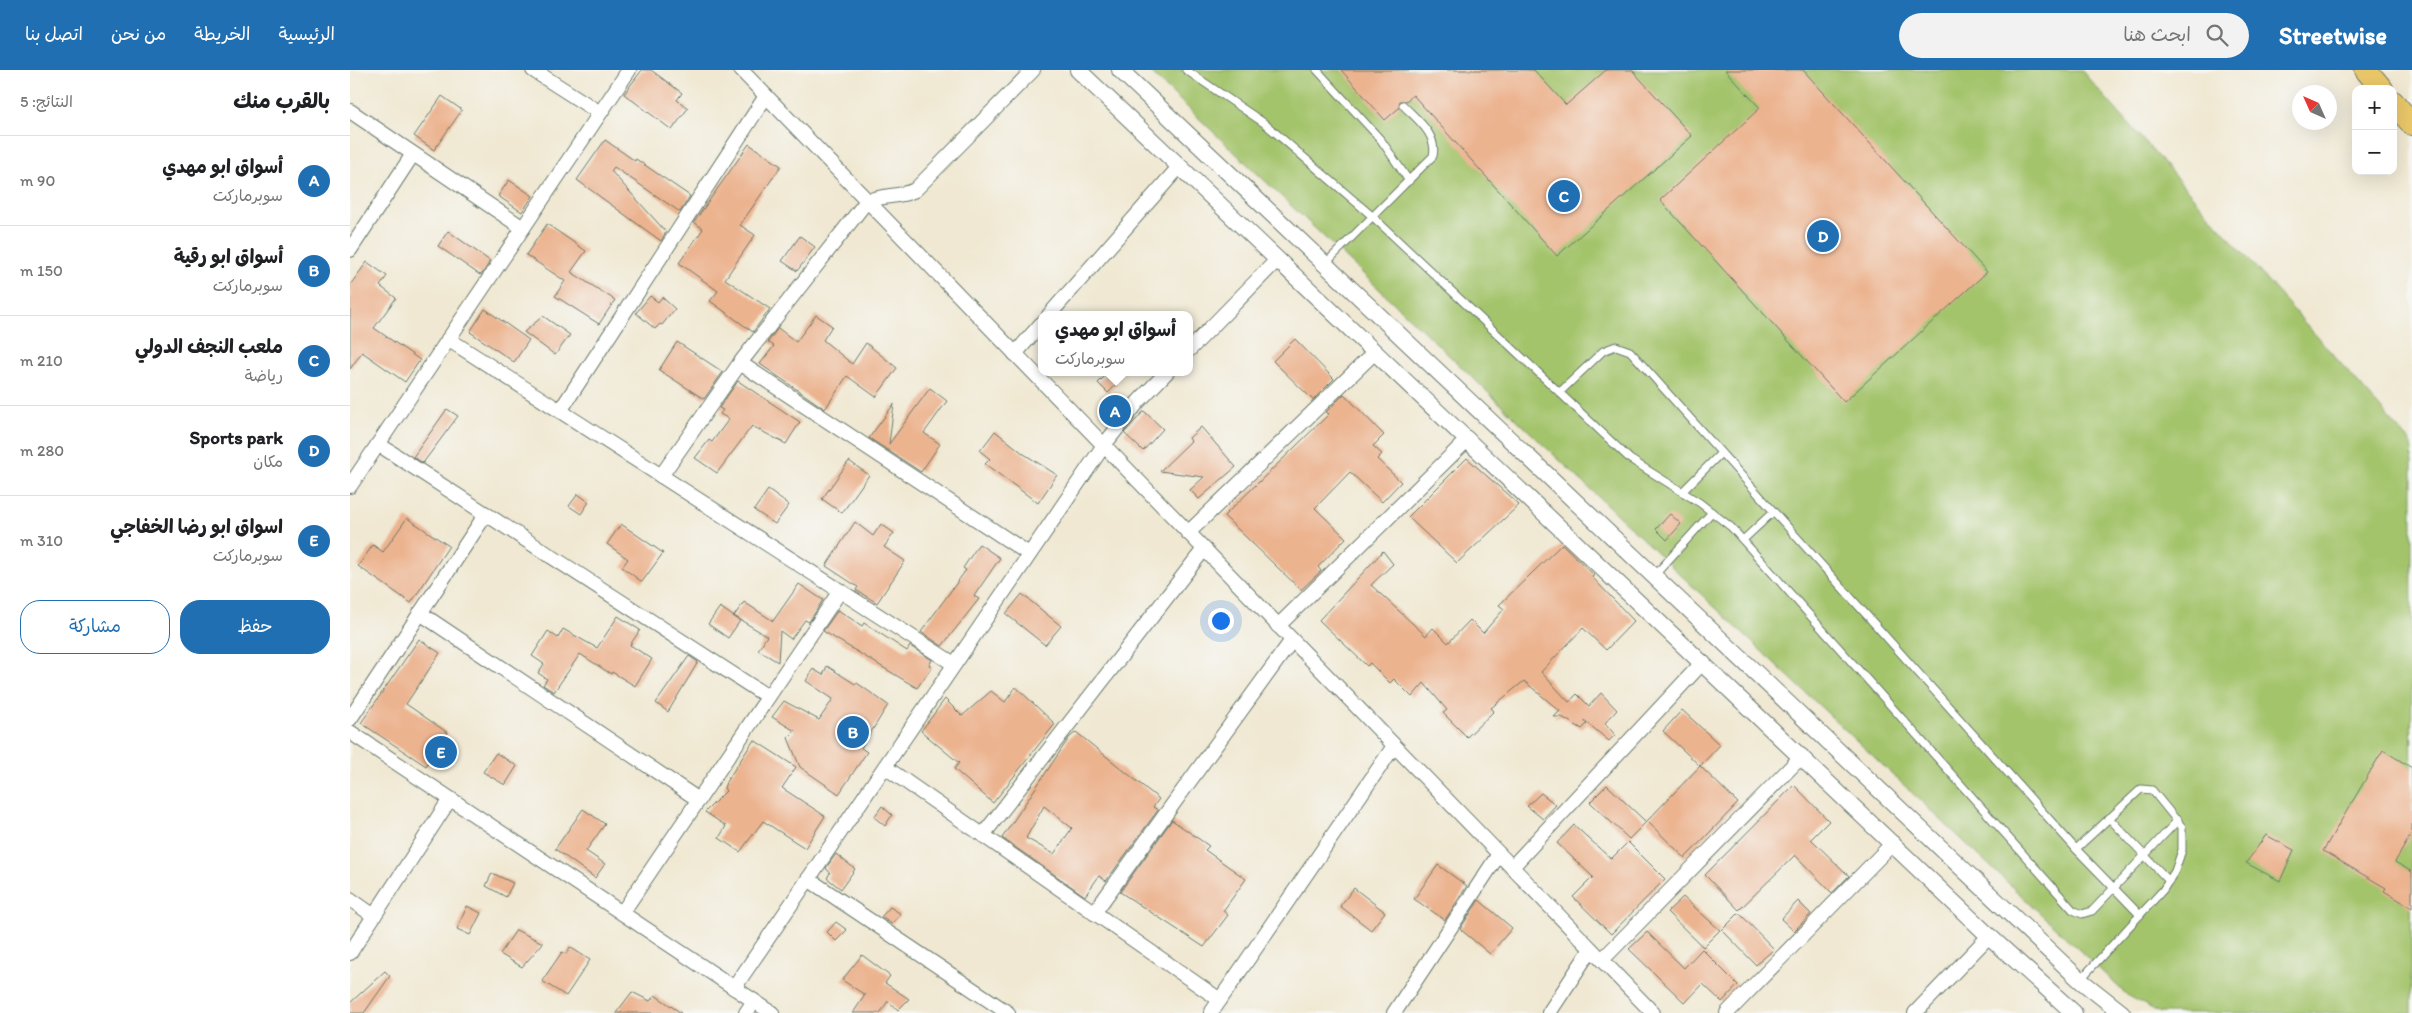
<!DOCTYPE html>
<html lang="ar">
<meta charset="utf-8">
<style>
:root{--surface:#fff;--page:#f2f2f2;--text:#202124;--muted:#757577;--line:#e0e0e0;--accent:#1f6fb2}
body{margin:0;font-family:Itim,"Playpen Sans Arabic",sans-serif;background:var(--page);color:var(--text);direction:rtl}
.controls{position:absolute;right:15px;top:15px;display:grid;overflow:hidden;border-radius:10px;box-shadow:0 5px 20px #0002}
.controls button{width:45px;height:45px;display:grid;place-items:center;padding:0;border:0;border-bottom:1px solid var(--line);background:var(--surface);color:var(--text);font:25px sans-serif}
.compass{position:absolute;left:1942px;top:15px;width:45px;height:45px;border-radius:50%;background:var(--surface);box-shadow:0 5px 20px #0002;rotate:315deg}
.you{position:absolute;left:870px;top:550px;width:18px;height:18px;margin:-12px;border:4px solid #fff;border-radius:50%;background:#1a73e8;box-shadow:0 0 0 8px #1a73e833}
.badge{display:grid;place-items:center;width:32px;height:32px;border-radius:50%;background:var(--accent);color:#fff;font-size:16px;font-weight:700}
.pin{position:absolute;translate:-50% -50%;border:2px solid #fff;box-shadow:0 1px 5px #0006}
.popup{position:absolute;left:688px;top:241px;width:155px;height:65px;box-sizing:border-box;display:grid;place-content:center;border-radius:10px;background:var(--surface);filter:drop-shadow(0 1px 4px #0005);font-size:16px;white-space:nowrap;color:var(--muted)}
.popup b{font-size:19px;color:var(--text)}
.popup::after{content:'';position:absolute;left:50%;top:100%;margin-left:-10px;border:10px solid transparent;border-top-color:var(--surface)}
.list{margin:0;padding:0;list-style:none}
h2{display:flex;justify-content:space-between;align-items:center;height:65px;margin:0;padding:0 20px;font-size:21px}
h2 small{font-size:16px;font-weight:400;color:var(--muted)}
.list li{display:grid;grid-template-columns:32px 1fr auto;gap:15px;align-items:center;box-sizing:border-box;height:90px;padding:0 20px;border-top:1px solid var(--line)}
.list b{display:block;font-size:19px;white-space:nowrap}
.list p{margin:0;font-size:16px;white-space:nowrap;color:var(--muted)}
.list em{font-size:16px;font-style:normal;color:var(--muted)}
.actions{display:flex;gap:10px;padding:15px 20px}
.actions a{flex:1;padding:11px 0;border:1px solid var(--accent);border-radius:20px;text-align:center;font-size:18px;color:var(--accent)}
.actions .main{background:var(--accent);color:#fff}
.icon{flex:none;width:28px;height:28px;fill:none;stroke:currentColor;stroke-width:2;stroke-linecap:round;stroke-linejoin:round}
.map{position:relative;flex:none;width:2062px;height:943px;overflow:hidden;direction:ltr}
header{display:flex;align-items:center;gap:30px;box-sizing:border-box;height:70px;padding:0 25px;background:var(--accent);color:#fff}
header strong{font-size:24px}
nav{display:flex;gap:28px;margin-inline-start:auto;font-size:18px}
.search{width:350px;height:45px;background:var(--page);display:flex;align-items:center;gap:12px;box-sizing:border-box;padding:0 18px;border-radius:28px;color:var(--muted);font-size:19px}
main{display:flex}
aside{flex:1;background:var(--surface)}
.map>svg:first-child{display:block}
.garden{fill:#a4c46c;stroke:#628050}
.building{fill:#ecb38f;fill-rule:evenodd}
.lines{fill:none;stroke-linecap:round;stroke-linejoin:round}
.service-casing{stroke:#68796b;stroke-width:9}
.minor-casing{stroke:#68796b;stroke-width:16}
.tertiary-casing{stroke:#68796b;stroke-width:18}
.trunk-casing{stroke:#68796b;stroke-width:24}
.service{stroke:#fff;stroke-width:7}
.minor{stroke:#fff;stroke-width:14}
.tertiary{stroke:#fff;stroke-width:16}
.trunk{stroke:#e9c769;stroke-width:22}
</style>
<header>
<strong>Streetwise</strong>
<div class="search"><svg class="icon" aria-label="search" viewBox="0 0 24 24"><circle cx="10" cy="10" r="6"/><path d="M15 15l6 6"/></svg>ابحث هنا</div>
<nav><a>الرئيسية</a><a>الخريطة</a><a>من نحن</a><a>اتصل بنا</a></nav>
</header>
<main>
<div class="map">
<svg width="2062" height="943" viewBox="0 0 2062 943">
<rect width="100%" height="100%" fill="#f6f6f2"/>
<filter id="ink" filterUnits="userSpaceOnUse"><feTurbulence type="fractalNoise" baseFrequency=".02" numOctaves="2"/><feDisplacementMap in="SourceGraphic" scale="10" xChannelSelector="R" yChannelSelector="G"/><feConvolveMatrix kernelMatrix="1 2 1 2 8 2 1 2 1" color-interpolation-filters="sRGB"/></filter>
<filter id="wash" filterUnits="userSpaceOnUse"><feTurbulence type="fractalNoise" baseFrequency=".0096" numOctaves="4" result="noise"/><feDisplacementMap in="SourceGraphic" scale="20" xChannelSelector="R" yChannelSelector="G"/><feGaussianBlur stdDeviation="1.12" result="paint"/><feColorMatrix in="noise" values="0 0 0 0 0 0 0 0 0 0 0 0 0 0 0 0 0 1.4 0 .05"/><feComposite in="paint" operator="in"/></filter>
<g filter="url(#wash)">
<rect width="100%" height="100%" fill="#f0e8d2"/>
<polygon class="garden" points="798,0 1731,0 2062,374 2061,943 1810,943 1777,925 1336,510"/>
<g id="blocks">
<g class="building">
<polygon points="292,0 301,0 332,23 327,30 338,38 322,60 274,24"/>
<polygon points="991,0 1184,0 1216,35 1256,0 1282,0 1342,66 1207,186 1063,25 1056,31 1050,31 1049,38 1035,50"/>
<polygon points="1375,0 1453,0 1637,202 1494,332 1310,130 1410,38"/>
<polygon points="92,26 112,40 84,80 64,66"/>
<polygon points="255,70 285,91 286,89 340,126 330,142 264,97 261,101 316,162 311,171 227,110"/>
<polygon points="399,74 431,96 390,155 405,165 375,209 420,239 403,262 360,231 368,221 329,193 353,159 344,152"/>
<polygon points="159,110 183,126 172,142 148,126"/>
<polygon points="197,154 236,181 221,202 265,230 249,254 205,226 215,211 176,185"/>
<polygon points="98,161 140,191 133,203 130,205 88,176"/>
<polygon points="450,166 465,177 447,201 432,191"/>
<polygon points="17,192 37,206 30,216 46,228 24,258 70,290 55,312 12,282 0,299 0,215"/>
<polygon points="300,226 308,232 312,227 325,239 312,255 310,254 305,259 286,243"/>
<polygon points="135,239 179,270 164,292 120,262"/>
<polygon points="466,245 482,256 473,270 502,294 516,273 547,298 526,327 497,306 475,339 410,294 424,276 418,272 428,258 446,272"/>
<polygon points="193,246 220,265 205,285 174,262"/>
<polygon points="945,269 984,309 963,330 923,291"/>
<polygon points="327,272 373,302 354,329 309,300"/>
<polygon points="757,304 767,314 758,323 748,313"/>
<polygon points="388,311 450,352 436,374 402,356 367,403 345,388 359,370 362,372 379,349 370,344 373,340 369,338"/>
<polygon points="580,318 597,331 574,363 590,374 571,402 519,368 544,334 539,374"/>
<polygon points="994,324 1034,365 1023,376 1032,384 1027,389 1051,412 1032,432 1000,402 965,438 996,468 968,497 971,501 951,520 874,446 979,344 976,342"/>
<polygon points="97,339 108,346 73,393 63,387"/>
<polygon points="794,341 813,359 793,381 774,363"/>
<polygon points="851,357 886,397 849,429 840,420 854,407 810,401 841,371 839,368"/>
<polygon points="645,361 674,384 707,405 688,433 635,394 640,389 630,381"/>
<polygon points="1117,388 1169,435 1107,493 1058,447"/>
<polygon points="499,391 519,405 492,443 472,429"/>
<polygon points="418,420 439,435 425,454 404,440"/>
<polygon points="228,424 239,432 231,444 219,436"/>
<polygon points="1320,444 1331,454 1317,470 1306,459"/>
<polygon points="57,448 99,476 61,533 8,496 23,475 33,482"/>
<polygon points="505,452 523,466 531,454 544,463 534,477 555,491 527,533 506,520 508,517 476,496"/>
<polygon points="271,454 313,483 292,512 272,497 278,489 257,474"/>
<polygon points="629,474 650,488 624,526 629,529 592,576 571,562 616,500 613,498"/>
<polygon points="1212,474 1244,505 1242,507 1284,551 1256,580 1233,558 1191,602 1219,632 1227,624 1239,636 1251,623 1267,640 1255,653 1265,665 1259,671 1234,650 1237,654 1232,659 1212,647 1204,647 1210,641 1174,611 1141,638 1144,641 1117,667 1093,643 1097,640 1074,613 1062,627 1044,609 1040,613 1020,593 1017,596 969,550 1033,481 1043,494 1021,515 1076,566 1083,558 1098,573 1120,550 1133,563 1154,539 1149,535"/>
<polygon points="449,514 473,530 459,552 455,550 441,569 430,561 428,592 408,580 417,566 384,546 394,532 423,551"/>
<polygon points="672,524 711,556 695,575 656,544"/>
<polygon points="370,537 390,551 378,568 358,554"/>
<polygon points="488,540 512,556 514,553 557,581 560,576 582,590 579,595 582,597 567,618 473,561"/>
<polygon points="268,546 290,560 280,575 302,589 285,616 262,602 261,604 230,584 204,622 193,615 197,609 188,603 194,594 182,586 198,561 208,568 213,559 247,578"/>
<polygon points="69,569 90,583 56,634 98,663 76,696 11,653"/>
<polygon points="339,586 348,592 318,642 306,633"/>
<polygon points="477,596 505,614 507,613 538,635 511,678 517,682 489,724 450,697 438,668 445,661 422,647 434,631 469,650 483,629 456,611 463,599 473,605"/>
<polygon points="666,617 705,654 643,733 604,699 609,693 571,661 595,629 612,646 641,621 655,632"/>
<polygon points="1332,640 1370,675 1350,696 1313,661"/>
<path d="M726 662 809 729 803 737 808 740 756 811 749 806 735 826 652 768 719 668ZM694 736 722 758 704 784 676 768Z"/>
<polygon points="404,670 446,697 432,718 475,746 455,778 413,751 390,782 369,768 376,756 355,742 376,721 374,718 376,712"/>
<polygon points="2033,680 2062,698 2062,763 2045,792 2062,802 2062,838 2034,821 2036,818 1973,781"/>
<polygon points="146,683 167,696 155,715 133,702"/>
<polygon points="1350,696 1388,733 1335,788 1297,751"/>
<polygon points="1257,715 1296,752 1279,769 1240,732"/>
<polygon points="1444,715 1479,751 1461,769 1499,806 1482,823 1445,785 1389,840 1355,805"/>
<polygon points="1191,723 1206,735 1193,749 1177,736"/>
<polygon points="532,736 542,745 535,756 524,747"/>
<polygon points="233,739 255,754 236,781 255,794 245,808 205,779"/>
<polygon points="822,750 859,776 855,780 896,809 873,841 878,845 854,877 770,822"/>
<polygon points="1224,755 1261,789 1278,772 1315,809 1261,864 1223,827 1243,807 1207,773"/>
<polygon points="1916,765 1944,780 1930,811 1896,793"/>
<polygon points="486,784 505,799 491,819 477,808 480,803 476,798"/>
<polygon points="1088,795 1117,816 1095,850 1064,829"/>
<polygon points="142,803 163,813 156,827 136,816"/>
<polygon points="1004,818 1035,842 1021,860 990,836"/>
<polygon points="1333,827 1370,860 1353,877 1317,842"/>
<polygon points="1129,830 1162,858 1140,884 1110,859"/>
<polygon points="1448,831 1461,844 1444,861 1431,849"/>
<polygon points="117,836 131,843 120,865 107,859"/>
<polygon points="540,837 551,844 542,854 531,847"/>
<polygon points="1389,843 1424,879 1406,895 1372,860"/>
<polygon points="486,852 497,860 486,871 477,862"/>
<polygon points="166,860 193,873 172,897 150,884"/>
<polygon points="1297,862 1334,898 1352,879 1388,915 1372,932 1353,914 1335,933 1279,879"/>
<polygon points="220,877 240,890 216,926 192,911 212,882 216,884"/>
<polygon points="512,885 540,906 535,913 559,929 548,940 538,931 530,943 503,943 515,925 492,910"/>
<polygon points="35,901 40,906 14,943 0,943 0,933"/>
<polygon points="282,922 300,931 305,925 331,943 266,943"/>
</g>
</g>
</g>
<g filter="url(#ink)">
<use href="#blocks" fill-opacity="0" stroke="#68796b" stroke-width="1"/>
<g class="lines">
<g class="service-casing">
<g id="service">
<polyline points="836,0 914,53 1022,146 1280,389 1350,433 1381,457 1723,840 1732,844 1742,841 1828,750"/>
<polyline points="967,0 1031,70 1059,111"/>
<path d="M975 194 1083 86C1088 64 1066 49 1053 35"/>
<polyline points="1210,322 1253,281 1266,276 1280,281 1726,779 1790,845"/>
<polyline points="1332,422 1371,383"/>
<polyline points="1393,470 1423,442"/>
<polyline points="1304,506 1362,442"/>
<polyline points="1759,748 1819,811"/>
<polyline points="1726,779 1791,719 1802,720 1832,757 1832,780 1825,801 1813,820 1730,910"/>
</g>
</g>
<g class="minor-casing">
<g id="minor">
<polyline points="183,0 250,43"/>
<polyline points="391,0 1303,943"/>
<polyline points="0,41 173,158"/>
<polyline points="0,180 63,84"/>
<polyline points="699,245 829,97"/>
<polyline points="98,269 604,594"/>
<polyline points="839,280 927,190"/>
<polyline points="665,284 691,254"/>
<polyline points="390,293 679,484"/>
<polyline points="210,341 416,26"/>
<polyline points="28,374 418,627"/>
<path d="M311 406 390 293 516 132C532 124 549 128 565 120L683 0"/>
<polyline points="0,416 279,0"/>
<polyline points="838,463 1025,282"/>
<polyline points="70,543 349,730"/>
<polyline points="928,556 1118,369"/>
<polyline points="0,649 136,444"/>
<polyline points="0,662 422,943"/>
<polyline points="535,697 870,930"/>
<polyline points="633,765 854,479"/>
<polyline points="1162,797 1353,592"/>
<polyline points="458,809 658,943"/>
<polyline points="0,829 24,846"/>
<polyline points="272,843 490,521"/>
<polyline points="744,843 942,570"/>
<polyline points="0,883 100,729"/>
<polyline points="1252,890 1452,686"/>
<polyline points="384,918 754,375 788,332 817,302"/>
<polyline points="396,943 404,931"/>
<polyline points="861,943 1044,676"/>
<polyline points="1044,943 1149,784"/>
<polyline points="1199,943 1241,879"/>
<polyline points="1377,943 1543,773"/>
<polyline points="1565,943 1639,866"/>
</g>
</g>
<g class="tertiary-casing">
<g id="tertiary">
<polyline points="728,0 1639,866 1724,943"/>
<polyline points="770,0 1730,910 1772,943"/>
</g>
</g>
<g class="trunk-casing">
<g id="trunk">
<polyline points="2016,0 2032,19"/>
<polyline points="2043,32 2062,54"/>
</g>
</g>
<use href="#service" class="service"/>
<use href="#minor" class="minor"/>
<use href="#tertiary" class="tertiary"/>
<use href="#trunk" class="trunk"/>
</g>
</g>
</svg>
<div class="controls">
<button>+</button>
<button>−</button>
</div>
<svg class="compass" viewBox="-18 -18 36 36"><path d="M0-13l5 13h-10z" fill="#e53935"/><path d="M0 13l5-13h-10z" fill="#757577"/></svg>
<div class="you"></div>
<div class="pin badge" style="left:765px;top:341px">A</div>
<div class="popup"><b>أسواق ابو مهدي</b>سوبرماركت</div>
<div class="pin badge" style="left:503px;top:662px">B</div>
<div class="pin badge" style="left:1214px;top:126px">C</div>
<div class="pin badge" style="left:1473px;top:166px">D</div>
<div class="pin badge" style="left:91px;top:682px">E</div>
</div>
<aside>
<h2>بالقرب منك<small>النتائج: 5</small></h2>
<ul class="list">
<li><span class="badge">A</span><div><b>أسواق ابو مهدي</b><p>سوبرماركت</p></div><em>90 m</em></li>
<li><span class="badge">B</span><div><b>أسواق ابو رقية</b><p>سوبرماركت</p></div><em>150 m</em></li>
<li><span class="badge">C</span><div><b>ملعب النجف الدولي</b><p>رياضة</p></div><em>210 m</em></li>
<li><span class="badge">D</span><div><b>Sports park</b><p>مكان</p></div><em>280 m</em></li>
<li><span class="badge">E</span><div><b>اسواق ابو رضا الخفاجي</b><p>سوبرماركت</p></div><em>310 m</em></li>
</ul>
<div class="actions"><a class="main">حفظ</a><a>مشاركة</a></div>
</aside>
</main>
